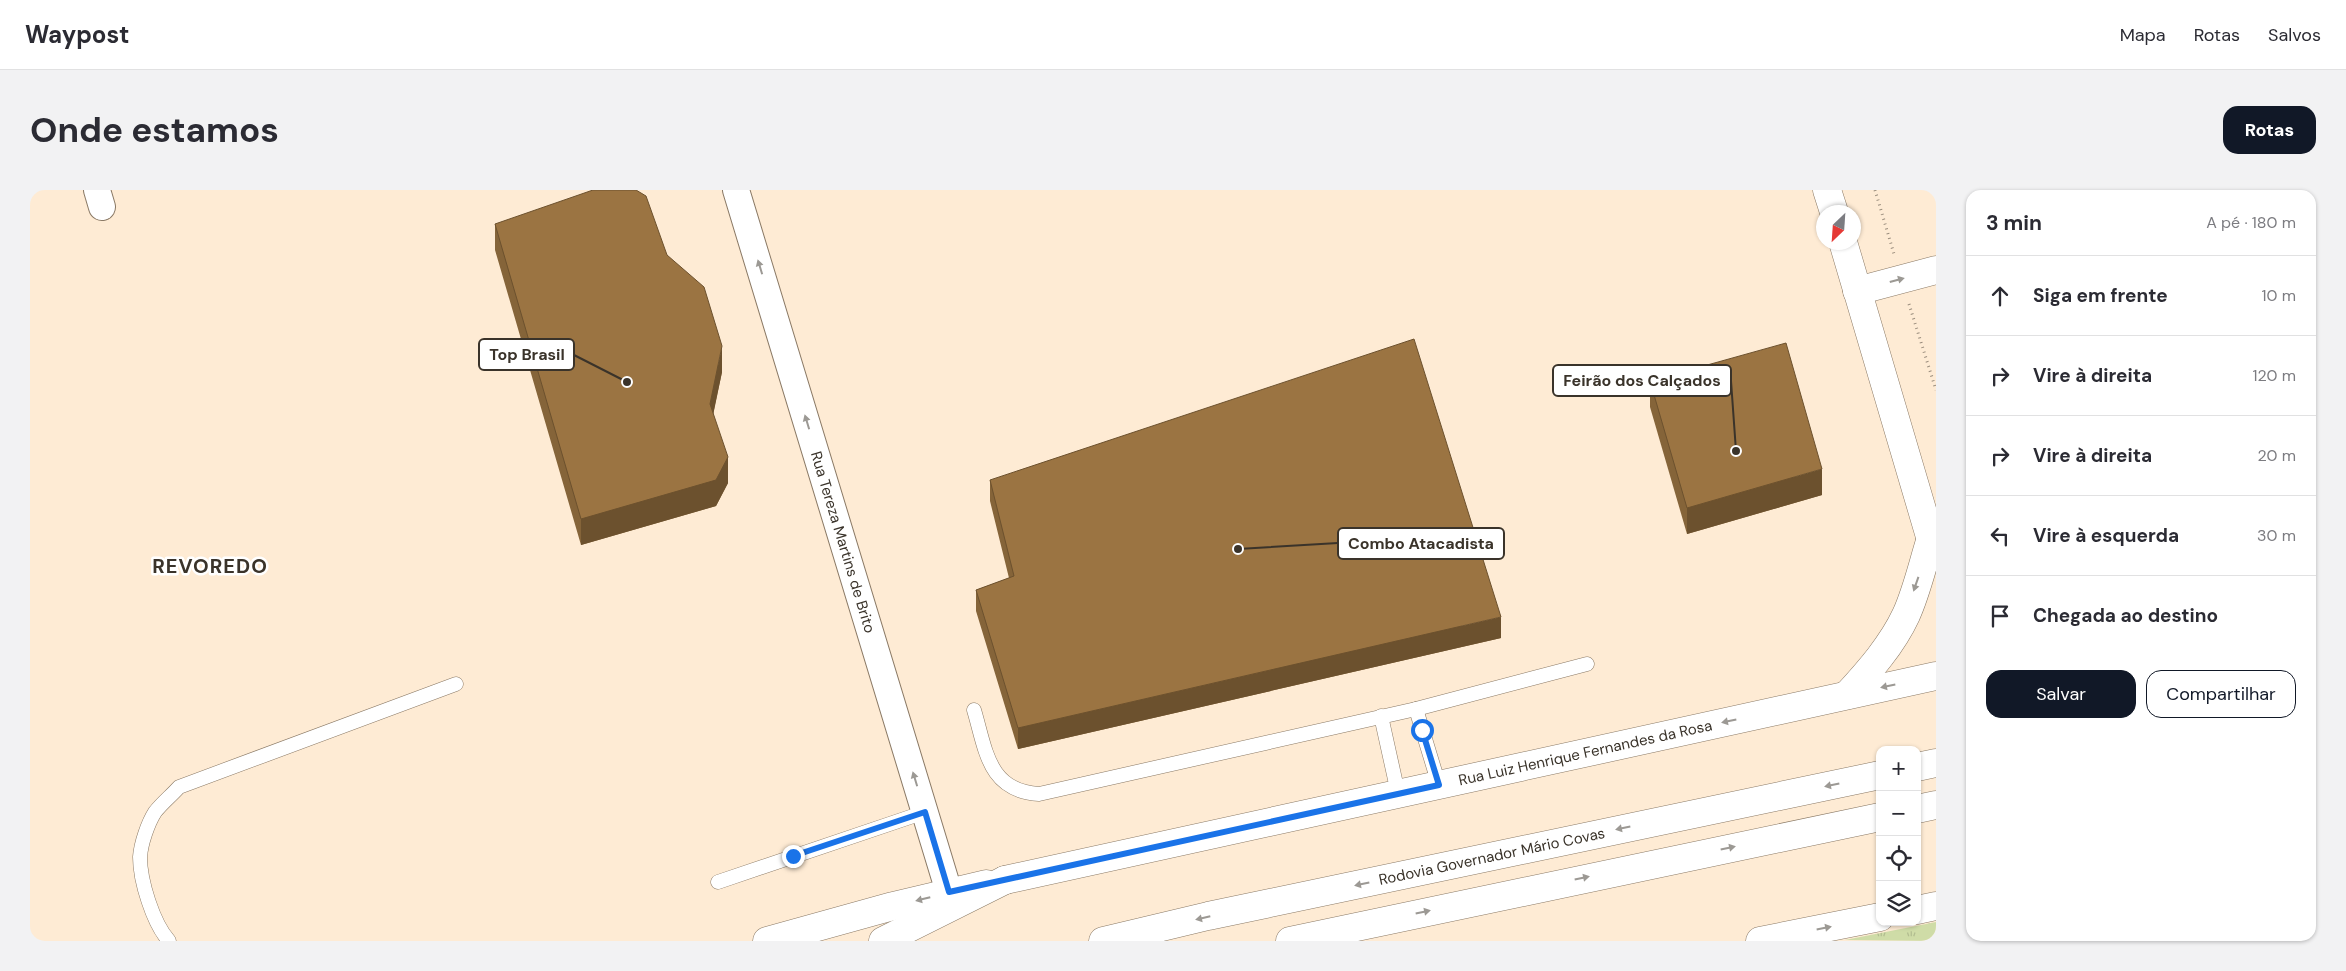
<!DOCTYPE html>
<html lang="pt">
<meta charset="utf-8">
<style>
:root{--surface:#fff;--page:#f2f2f3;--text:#2b2b33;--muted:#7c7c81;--line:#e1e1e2;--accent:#111827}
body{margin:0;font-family:"DM Sans",sans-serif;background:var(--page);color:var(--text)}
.controls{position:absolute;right:15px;bottom:15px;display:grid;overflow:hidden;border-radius:10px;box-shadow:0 1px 4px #0004}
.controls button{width:45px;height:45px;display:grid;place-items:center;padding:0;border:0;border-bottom:1px solid var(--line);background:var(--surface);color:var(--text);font:25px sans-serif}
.compass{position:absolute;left:1786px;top:15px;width:45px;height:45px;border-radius:50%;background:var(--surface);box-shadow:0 1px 4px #0004;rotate:205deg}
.stop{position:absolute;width:15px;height:15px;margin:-11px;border:4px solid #1a73e8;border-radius:50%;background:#fff}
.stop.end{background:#1a73e8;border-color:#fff;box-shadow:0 1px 5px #0008}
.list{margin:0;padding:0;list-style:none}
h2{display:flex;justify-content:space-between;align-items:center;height:65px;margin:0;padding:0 20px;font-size:21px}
h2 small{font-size:16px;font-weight:400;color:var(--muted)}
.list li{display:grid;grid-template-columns:32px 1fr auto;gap:15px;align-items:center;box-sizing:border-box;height:80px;padding:0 20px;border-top:1px solid var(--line)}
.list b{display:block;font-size:19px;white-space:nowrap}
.list em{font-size:16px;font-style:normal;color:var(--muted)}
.actions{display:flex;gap:10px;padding:15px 20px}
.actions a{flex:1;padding:11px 0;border:1px solid var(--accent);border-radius:15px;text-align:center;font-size:18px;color:var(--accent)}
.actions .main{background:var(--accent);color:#fff}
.icon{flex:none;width:28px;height:28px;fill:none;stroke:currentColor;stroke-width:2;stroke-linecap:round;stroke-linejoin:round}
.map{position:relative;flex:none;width:1906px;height:751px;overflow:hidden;border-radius:15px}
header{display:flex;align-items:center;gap:30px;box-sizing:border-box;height:70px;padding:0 25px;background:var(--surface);border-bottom:1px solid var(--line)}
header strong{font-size:24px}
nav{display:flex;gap:28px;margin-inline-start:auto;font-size:18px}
.intro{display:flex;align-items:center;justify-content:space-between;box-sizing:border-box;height:120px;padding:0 30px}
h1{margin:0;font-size:35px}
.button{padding:12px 22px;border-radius:15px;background:var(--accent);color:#fff;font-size:18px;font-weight:700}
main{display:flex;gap:30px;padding:0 30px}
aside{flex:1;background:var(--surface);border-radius:15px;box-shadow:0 1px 4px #0004}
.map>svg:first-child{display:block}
.grass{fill:url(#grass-tufts)}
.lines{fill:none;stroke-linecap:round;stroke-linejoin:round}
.lane-casing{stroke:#8a7965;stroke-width:15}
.street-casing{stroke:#8a7965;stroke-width:28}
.secondary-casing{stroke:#8a7965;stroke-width:29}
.primary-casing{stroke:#8a7965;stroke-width:29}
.highway-casing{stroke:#8a7965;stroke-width:29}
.path{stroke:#9b8e7e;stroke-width:3;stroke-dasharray:1 4;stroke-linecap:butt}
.lane{stroke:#fff;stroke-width:14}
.street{stroke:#fff;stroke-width:26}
.secondary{stroke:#fff;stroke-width:28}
.primary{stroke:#fff;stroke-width:28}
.highway{stroke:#fff;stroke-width:28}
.wall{fill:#856439}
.shaded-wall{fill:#6c512e}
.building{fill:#9b7442;stroke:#6c512e}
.oneway{fill:#9c9994}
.route{stroke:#1a73e8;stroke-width:6}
.labels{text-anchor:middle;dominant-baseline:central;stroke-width:5;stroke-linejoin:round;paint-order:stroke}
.street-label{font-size:15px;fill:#3a332a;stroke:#fff}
.district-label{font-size:20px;font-weight:bold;letter-spacing:1px;fill:#3a332a;stroke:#fff}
.leader{fill:none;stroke:#3a332a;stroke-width:2}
.callout-dot{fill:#3a332a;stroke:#fff;stroke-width:2}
.callout{fill:#fff;stroke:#3a332a;stroke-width:2}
.callout-label{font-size:16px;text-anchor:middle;font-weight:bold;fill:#3a332a}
</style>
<header>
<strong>Waypost</strong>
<nav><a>Mapa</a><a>Rotas</a><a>Salvos</a></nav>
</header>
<div class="intro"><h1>Onde estamos</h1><a class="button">Rotas</a></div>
<main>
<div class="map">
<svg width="1906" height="751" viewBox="0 0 1906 751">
<defs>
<pattern id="grass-tufts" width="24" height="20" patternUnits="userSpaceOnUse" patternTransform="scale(1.25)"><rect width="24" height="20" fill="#cfdca7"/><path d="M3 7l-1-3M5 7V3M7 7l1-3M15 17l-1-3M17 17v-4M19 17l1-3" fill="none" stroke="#b2bd90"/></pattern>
</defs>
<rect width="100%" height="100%" fill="#feebd4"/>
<polygon class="grass" points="1906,732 1906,751 1815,750"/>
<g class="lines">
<g class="lane-casing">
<g id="lane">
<polyline points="1386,519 1409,595"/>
<path d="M944 520C956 560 958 601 1009 604L1386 519 1557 474"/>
<polyline points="1351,526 1368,603"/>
<polyline points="688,692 895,622"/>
<path d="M139 751C123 733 110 691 110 667 111 653 118 633 125 622 132 613 142 605 149 597L426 494"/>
</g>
</g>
<g class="street-casing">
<g id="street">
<polyline points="67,0 72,17"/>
<path id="s1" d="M706 0 919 702"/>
</g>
</g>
<g class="secondary-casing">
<polyline id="secondary" points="737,751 863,716 956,694"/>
</g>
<g class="primary-casing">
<g id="primary">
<polyline points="1797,0 1804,22"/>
<polyline points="1813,52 1906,367"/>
<polyline points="1827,101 1906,80"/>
<path d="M1817 505C1839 481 1862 455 1876 425 1887 401 1893 373 1901 348"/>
<path id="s2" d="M975 690 1906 486"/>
<polyline points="1887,720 1906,716"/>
<polyline points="1730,751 1850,727"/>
</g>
</g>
<g class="highway-casing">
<g id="highway">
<polyline points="1887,577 1906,573"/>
<polyline points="1887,619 1906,615"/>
<polyline points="853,751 975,690"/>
<path id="s3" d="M1073 751 1178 726 1850 585"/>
<polyline points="1260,751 1850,627"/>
</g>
</g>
<g class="path">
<polyline points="1845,0 1864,64"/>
<polyline points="1879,114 1906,200"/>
</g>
<use href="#lane" class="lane"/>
<use href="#street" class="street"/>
<use href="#secondary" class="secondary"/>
<use href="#primary" class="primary"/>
<use href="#highway" class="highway"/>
</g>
<g class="wall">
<polygon points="465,34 637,65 692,182 683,224 698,293 686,316 551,355 465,60"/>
<polygon points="1620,191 1792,305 1657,344 1620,217"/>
<polygon points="960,290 1471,448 988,559 946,421 946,400 979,388 960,311"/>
</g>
<g class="shaded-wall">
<polygon points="692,156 692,182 680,240 680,214"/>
<polygon points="698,267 698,293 686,316 551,355 551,329"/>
<polygon points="1792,279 1792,305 1657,344 1657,318"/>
<polygon points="1471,427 1471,448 988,559 988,538"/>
</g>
<g class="building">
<polygon points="563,0 606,0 616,6 637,65 674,97 692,156 680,214 698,267 686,290 551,329 465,34"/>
<polygon points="1384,149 1471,427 988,538 946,400 984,386 960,290"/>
<polygon points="1756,153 1792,279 1657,318 1620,191"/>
</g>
<defs><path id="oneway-solid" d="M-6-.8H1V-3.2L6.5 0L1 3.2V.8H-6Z" transform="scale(1.25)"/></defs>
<g class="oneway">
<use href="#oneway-solid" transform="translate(730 77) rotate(-107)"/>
<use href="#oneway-solid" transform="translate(1867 90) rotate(-15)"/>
<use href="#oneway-solid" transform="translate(777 232) rotate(-107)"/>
<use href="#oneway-solid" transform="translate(1886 394) rotate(109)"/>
<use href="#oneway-solid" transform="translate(1858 496) rotate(168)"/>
<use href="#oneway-solid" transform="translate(1699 531) rotate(168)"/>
<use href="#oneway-solid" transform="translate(885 589) rotate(-107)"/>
<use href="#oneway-solid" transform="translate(1802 595) rotate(168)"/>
<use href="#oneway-solid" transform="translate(1593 638) rotate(168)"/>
<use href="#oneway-solid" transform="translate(1698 658) rotate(-12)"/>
<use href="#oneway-solid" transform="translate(1552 688) rotate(-12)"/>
<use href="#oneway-solid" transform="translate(1332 694) rotate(168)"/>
<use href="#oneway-solid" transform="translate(893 709) rotate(166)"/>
<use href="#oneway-solid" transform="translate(1393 722) rotate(-12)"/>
<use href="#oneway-solid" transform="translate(1173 728) rotate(167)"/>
<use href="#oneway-solid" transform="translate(1794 738) rotate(-11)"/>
</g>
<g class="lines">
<polyline class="route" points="763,666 895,622 919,702 1409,595 1392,540"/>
</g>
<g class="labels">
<g class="street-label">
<text stroke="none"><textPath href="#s1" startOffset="368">Rua Tereza Martins de Brito</textPath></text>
<text stroke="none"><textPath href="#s2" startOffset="594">Rua Luiz Henrique Fernandes da Rosa</textPath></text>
<text stroke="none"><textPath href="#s3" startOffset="398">Rodovia Governador Mário Covas</textPath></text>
</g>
<g class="district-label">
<text x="180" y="376">REVOREDO</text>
</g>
</g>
<path class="leader" d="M597 192L544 165M1706 261L1701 191M1208 359L1308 353"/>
<g class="callout-dot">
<circle cx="597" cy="192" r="5"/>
<circle cx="1706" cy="261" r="5"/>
<circle cx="1208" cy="359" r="5"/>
</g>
<g class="callout">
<rect x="449" y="149" width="95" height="31" rx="5"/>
<rect x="1523" y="175" width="178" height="31" rx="5"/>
<rect x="1308" y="338" width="166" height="31" rx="5"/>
</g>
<g class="callout-label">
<text x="497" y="170">Top Brasil</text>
<text x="1612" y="196">Feirão dos Calçados</text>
<text x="1391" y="359">Combo Atacadista</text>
</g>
</svg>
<div class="controls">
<button>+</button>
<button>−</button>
<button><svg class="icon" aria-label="locate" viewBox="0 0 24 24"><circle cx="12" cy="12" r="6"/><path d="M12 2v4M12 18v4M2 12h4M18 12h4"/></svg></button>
<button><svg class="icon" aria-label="layers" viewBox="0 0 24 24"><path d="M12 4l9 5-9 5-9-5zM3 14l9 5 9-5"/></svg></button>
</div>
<svg class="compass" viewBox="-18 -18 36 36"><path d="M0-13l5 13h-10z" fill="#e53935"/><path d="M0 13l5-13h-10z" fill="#7c7c81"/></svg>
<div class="stop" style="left:1392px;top:540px"></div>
<div class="stop end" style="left:763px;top:666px"></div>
</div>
<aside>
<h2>3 min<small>A pé · 180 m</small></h2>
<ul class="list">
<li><svg class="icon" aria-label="ahead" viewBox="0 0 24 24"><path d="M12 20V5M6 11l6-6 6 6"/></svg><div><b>Siga em frente</b></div><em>10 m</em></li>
<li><svg class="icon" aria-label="right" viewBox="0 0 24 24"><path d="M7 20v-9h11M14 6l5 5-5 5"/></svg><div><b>Vire à direita</b></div><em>120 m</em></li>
<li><svg class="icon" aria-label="right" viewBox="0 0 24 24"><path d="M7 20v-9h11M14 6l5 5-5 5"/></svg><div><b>Vire à direita</b></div><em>20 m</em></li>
<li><svg class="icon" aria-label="left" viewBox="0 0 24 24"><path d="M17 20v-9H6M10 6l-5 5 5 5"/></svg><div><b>Vire à esquerda</b></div><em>30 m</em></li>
<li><svg class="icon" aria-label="arrive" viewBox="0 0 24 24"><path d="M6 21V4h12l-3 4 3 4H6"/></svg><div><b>Chegada ao destino</b></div></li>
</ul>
<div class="actions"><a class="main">Salvar</a><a>Compartilhar</a></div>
</aside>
</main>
